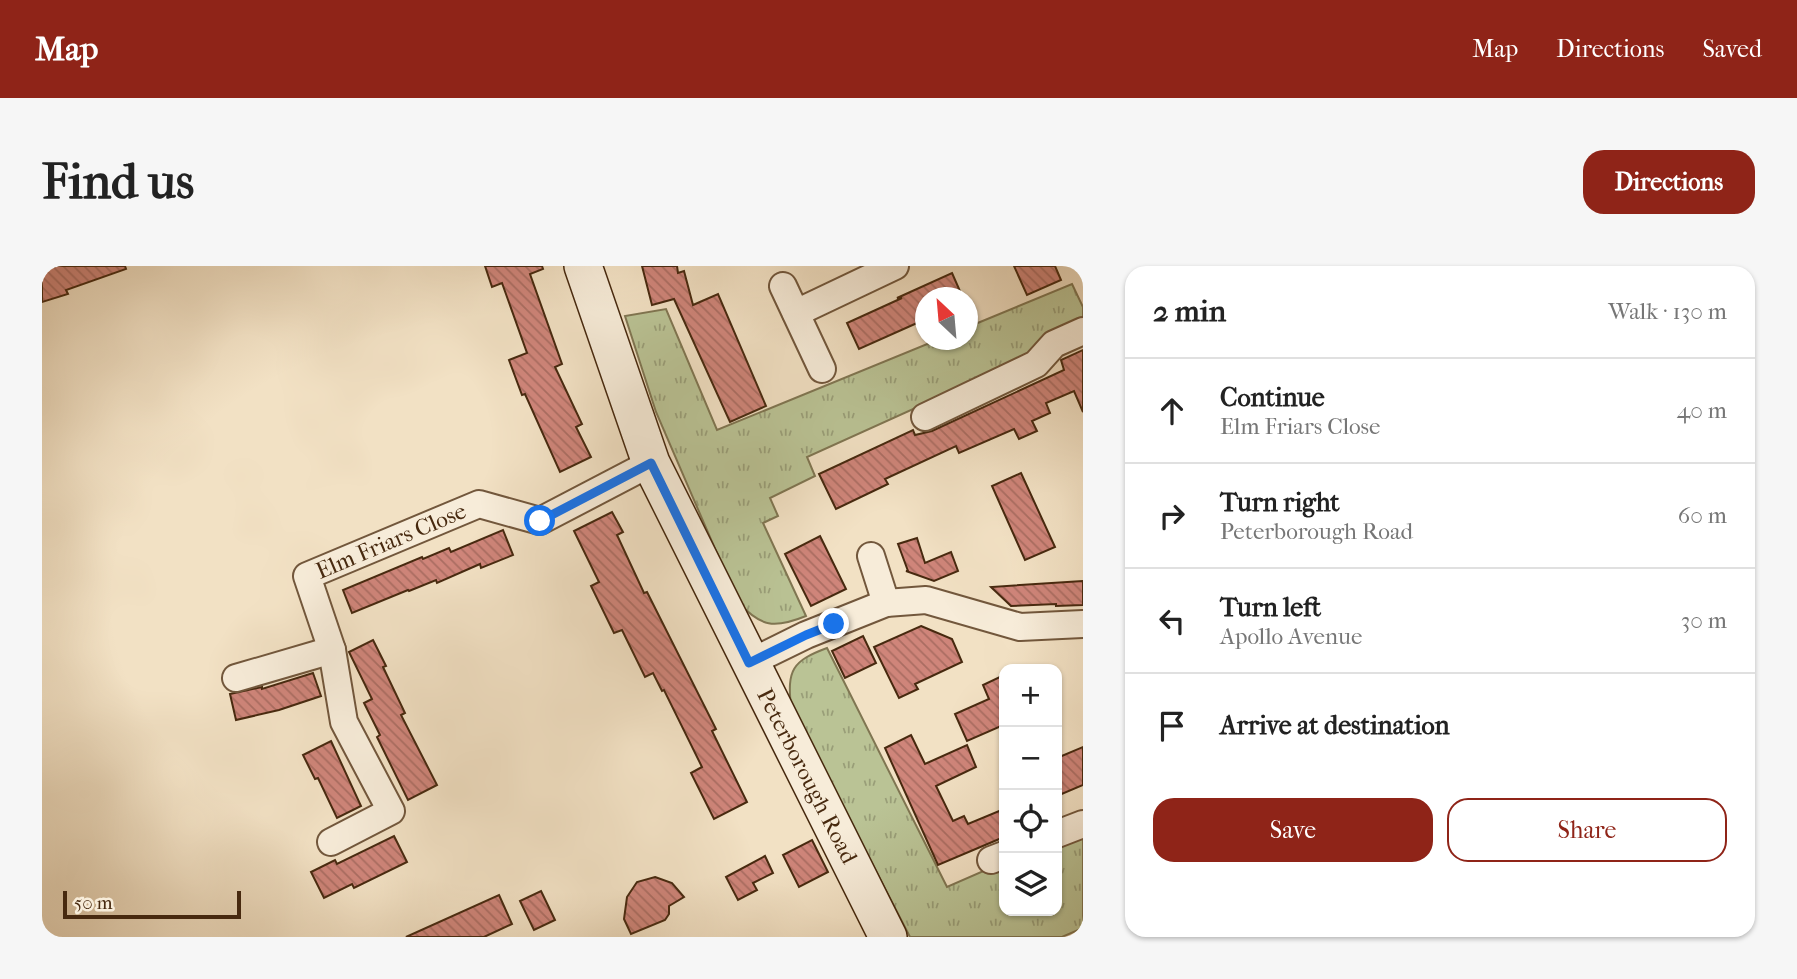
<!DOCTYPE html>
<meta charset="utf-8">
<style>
:root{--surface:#fff;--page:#f6f6f6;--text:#222;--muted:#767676;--line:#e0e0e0;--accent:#8f2418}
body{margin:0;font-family:"IM FELL French Canon",serif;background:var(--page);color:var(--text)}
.controls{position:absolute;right:21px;bottom:21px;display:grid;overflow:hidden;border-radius:14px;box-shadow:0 2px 5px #0004}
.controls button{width:63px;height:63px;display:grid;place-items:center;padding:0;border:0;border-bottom:2px solid var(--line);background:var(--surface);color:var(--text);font:35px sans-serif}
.compass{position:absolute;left:873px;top:21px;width:63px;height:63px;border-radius:50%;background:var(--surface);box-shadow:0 2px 5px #0004;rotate:334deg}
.scale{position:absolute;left:21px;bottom:18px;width:178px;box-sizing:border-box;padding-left:7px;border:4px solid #47290f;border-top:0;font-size:19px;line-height:24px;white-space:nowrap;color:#47290f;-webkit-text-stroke:5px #f7ecd9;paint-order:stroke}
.stop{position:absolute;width:21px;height:21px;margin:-16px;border:5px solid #1a73e8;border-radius:50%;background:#fff}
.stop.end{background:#1a73e8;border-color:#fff;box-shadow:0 2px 7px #0008}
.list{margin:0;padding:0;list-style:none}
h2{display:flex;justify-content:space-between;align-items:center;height:91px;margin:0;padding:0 28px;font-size:30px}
h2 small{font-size:23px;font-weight:400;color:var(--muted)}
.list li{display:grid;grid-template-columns:46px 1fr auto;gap:21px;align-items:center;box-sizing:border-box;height:105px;padding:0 28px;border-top:2px solid var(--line)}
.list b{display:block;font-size:26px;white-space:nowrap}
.list p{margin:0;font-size:23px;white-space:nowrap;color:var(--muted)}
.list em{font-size:23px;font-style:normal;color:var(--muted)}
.actions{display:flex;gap:14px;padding:21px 28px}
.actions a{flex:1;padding:16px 0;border:2px solid var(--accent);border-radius:21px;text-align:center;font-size:24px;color:var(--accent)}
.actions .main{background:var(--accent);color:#fff}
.icon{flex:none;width:38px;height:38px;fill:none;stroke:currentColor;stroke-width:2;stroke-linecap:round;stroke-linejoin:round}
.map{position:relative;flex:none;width:1041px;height:671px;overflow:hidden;border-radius:21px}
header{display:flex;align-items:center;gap:42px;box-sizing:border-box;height:98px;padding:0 35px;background:var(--accent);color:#fff}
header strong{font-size:33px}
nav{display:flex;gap:38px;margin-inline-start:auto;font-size:24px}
.intro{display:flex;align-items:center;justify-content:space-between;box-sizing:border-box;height:168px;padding:0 42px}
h1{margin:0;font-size:49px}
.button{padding:18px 32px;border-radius:21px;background:var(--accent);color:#fff;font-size:24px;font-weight:700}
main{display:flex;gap:42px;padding:0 42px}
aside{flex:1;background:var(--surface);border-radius:21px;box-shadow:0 2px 5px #0004}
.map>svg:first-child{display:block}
.grass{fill:url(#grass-tufts);stroke:#807652;stroke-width:2}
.building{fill:url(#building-back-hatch);stroke:#47290f;stroke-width:2}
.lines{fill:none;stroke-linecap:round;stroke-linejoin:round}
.street-casing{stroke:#72573c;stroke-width:30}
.secondary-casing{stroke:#47290f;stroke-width:40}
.street{stroke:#f7ecd9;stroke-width:26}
.secondary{stroke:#f7ecd9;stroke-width:37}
.route{stroke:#1a73e8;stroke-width:9}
.labels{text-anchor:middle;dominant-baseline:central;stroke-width:5;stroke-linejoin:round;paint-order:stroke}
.street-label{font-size:23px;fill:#47290f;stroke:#f7ecd9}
</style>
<header>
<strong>Map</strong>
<nav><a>Map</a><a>Directions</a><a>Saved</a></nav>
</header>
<div class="intro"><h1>Find us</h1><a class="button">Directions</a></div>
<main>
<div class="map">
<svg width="1041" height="671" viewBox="0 0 1041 671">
<defs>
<pattern id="grass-tufts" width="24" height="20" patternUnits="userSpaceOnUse" patternTransform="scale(1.75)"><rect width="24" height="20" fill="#bac395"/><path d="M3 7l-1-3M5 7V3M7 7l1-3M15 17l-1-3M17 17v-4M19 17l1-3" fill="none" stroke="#999e78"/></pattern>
<pattern id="building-back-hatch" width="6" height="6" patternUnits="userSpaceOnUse" patternTransform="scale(1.75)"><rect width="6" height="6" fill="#cf857a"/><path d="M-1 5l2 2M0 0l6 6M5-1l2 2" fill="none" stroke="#aa6d62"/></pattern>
</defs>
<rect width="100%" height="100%" fill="#f2e1c4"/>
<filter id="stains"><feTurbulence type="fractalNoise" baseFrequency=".00286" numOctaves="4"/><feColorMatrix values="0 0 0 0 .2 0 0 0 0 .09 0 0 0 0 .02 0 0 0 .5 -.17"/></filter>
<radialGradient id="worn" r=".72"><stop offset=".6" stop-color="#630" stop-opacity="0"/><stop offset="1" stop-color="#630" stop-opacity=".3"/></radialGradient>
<g class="grass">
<path d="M1030 18 1041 41V56L984 92 765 191 773 210 728 232 736 250 721 257 764 350C732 363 719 361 696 336L614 146 583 50 624 43 675 164 895 74H926V61Z"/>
<path d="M785 382 905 621 962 596V645H1015V576L1041 566V662L1020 671H868L749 441C745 404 750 395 785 382Z"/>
</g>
<g class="building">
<polygon points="14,0 83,0 84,3 24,24 26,28 0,36 0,5"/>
<polygon points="443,0 500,0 501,3 488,8 520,98 513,101 540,158 534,161 549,191 518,206 483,128 480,129 467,94 485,87 460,17 450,21"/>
<polygon points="600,0 635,0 636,7 642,5 651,39 676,28 724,140 688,156 632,33 610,39"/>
<polygon points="972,0 1013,0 1019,14 985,29"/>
<polygon points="910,7 921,32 884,32 884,53 817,83 805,57 860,32 855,32"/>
<polygon points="1041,84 1041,146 1032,125 1004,137 1008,147 990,155 995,165 977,173 972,163 917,187 914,180 843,213 846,218 794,243 777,208 871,164 873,169 890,165 1022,104 1019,94"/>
<polygon points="979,207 1013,281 983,294 950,220"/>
<polygon points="570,246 581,266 575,269 602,327 605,326 674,463 670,465 705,536 672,553 649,507 660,501 622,424 620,425 611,407 603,411 580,364 572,367 549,320 557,316 532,265"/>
<polygon points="461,264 471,289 439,302 438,298 395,317 394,314 367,325 366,324 310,347 301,324 380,291 381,293 407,282 409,286"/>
<polygon points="778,270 804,323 769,340 743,288"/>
<polygon points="875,272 883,297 909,286 916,305 892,315 864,305 866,305 856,278"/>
<polygon points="1041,315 1041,339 1014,340 1014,338 969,340 949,321"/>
<polygon points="879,360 910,373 920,396 873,418 876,423 857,432 832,381"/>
<polygon points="821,370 834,397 803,412 790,385"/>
<polygon points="331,374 344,400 341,401 363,447 359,449 395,519 366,534 335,471 338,469 322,437 330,433 307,386"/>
<polygon points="271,407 279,430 237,444 194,454 188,428 220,421 220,423"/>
<polygon points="962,409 962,467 959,460 925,475 913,448 947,433 941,419"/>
<polygon points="869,469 883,498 925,479 934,501 894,520 911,555 922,550 926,558 962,543 962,571 896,599 843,482"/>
<polygon points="289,475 319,540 295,552 276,512 273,513 261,489"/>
<polygon points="1041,481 1041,519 1015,530 1015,492"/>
<polygon points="352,570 365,596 312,622 310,618 282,632 269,606 293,594 295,598"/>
<polygon points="770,574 786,606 757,621 741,589"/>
<polygon points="723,590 731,607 711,617 715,624 696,634 684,611"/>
<polygon points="613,611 630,617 642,631 627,640 627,648 623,654 589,668 582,653 585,631 595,616"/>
<polygon points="499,625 513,654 492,664 478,635"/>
<polygon points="457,629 470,658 442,671 364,671"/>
</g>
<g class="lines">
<g class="street-casing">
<g id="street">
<polyline points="741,20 780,103"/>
<polyline points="754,47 853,0"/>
<polyline points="883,151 994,98 1012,78 1041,65"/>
<polyline points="829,290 844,337"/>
<polyline points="707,397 764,369 844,337 884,334 978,361 1041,358"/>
<polyline points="194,412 290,384"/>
<polyline points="1015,568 1041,558"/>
<polyline points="289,576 349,545 302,456 290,384 265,310 437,238 498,255 609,197"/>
<polyline points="949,594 962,589"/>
</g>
</g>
<g class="secondary-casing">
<polyline id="secondary" points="541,0 609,197 846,671"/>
</g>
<use href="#street" class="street"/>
<use href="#secondary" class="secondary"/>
</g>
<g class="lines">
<polyline class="route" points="498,255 609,197 707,397 764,369 792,358"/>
</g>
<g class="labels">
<g class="street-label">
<text transform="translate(349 275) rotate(-23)">Elm Friars Close</text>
<text transform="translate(765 510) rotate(63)">Peterborough Road</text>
</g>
</g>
<rect width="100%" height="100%" filter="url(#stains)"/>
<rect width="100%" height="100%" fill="url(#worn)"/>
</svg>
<div class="controls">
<button>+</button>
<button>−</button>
<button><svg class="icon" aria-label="locate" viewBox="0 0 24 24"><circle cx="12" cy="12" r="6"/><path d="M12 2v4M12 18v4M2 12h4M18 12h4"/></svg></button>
<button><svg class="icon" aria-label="layers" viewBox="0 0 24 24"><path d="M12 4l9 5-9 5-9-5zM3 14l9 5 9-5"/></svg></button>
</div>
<svg class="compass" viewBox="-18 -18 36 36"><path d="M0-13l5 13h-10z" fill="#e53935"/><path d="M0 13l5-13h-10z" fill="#767676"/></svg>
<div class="scale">50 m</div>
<div class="stop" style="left:498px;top:255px"></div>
<div class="stop end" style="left:792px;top:358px"></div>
</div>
<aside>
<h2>2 min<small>Walk · 130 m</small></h2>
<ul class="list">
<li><svg class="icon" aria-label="ahead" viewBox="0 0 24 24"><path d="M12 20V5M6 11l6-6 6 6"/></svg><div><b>Continue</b><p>Elm Friars Close</p></div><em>40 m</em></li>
<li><svg class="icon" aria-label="right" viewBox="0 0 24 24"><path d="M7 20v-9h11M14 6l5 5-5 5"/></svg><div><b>Turn right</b><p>Peterborough Road</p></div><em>60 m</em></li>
<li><svg class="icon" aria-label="left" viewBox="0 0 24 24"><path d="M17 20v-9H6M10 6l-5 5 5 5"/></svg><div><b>Turn left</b><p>Apollo Avenue</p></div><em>30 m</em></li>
<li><svg class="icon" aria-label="arrive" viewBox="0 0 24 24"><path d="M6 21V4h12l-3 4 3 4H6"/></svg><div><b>Arrive at destination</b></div></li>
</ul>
<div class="actions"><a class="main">Save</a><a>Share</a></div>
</aside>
</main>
